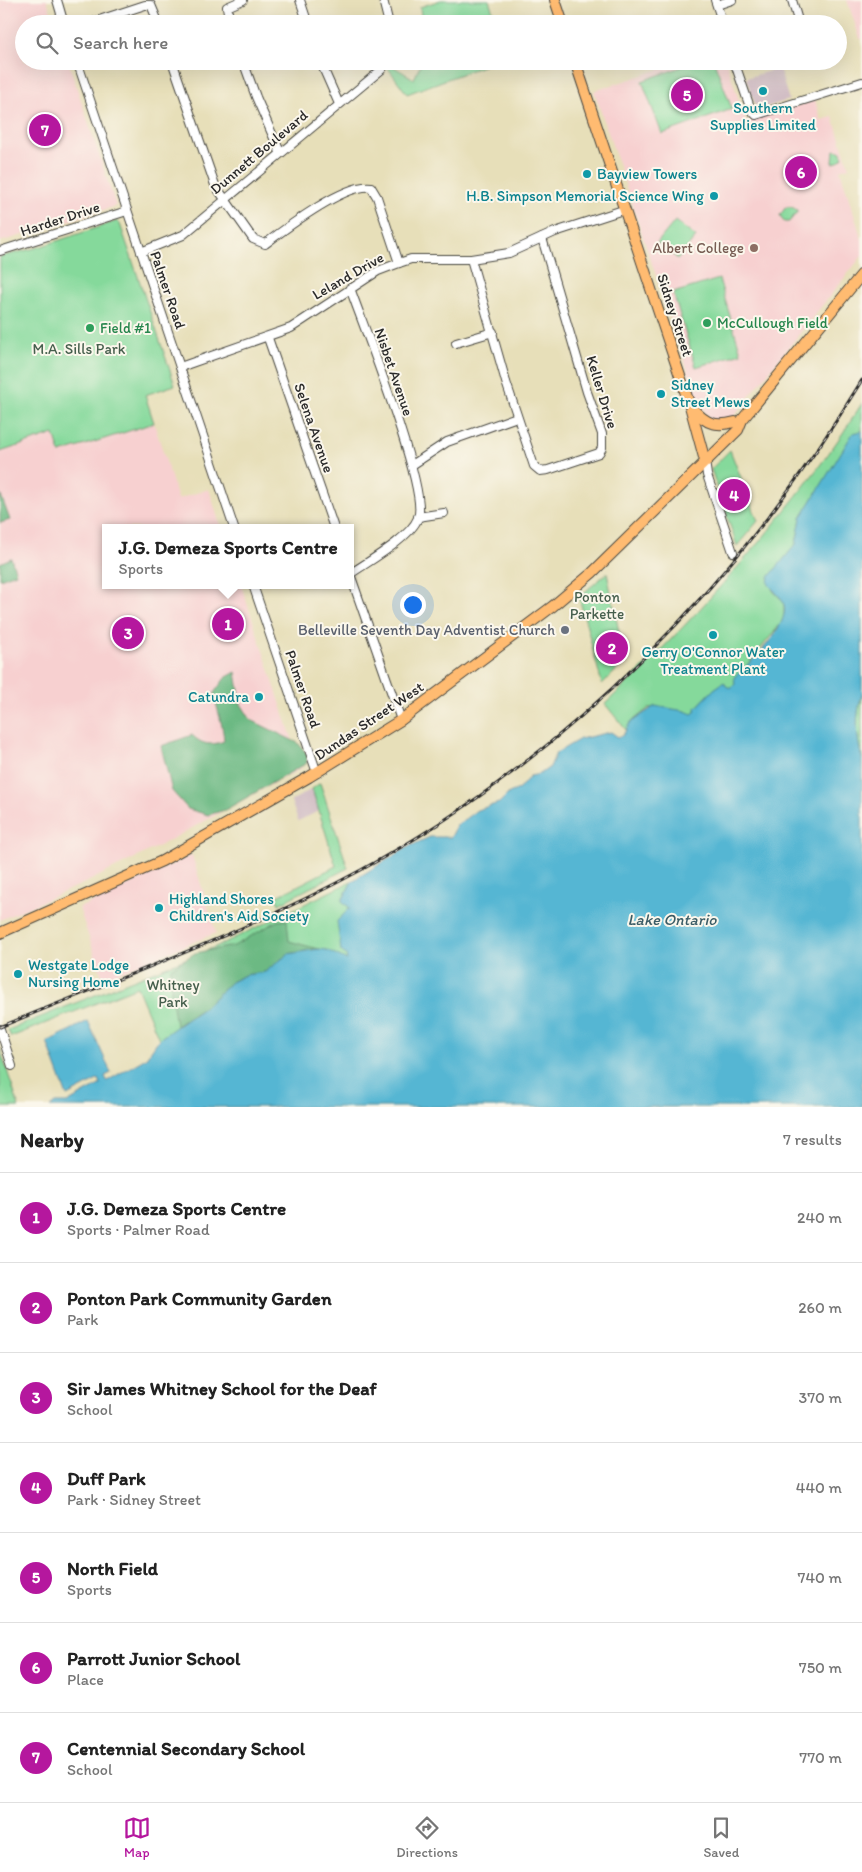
<!DOCTYPE html>
<meta charset="utf-8">
<style>
:root{--surface:#fff;--page:#f6f6f6;--text:#222;--muted:#767676;--line:#e0e0e0;--accent:#b5179e}
body{margin:0;font-family:Itim,sans-serif;background:var(--page);color:var(--text)}
.you{position:absolute;left:412px;top:604px;width:18px;height:18px;margin:-12px;border:4px solid #fff;border-radius:50%;background:#1a73e8;box-shadow:0 0 0 8px #1a73e833}
.badge{display:grid;place-items:center;width:32px;height:32px;border-radius:50%;background:var(--accent);color:#fff;font-size:16px;font-weight:700}
.pin{position:absolute;translate:-50% -50%;border:2px solid #fff;box-shadow:0 1px 5px #0006}
.popup{position:absolute;left:102px;top:524px;width:252px;height:65px;box-sizing:border-box;display:grid;place-content:center;border-radius:0px;background:var(--surface);filter:drop-shadow(0 1px 4px #0005);font-size:16px;white-space:nowrap;color:var(--muted)}
.popup b{font-size:19px;color:var(--text)}
.popup::after{content:'';position:absolute;left:50%;top:100%;margin-left:-10px;border:10px solid transparent;border-top-color:var(--surface)}
.list{margin:0;padding:0;list-style:none}
h2{display:flex;justify-content:space-between;align-items:center;height:65px;margin:0;padding:0 20px;font-size:21px}
h2 small{font-size:16px;font-weight:400;color:var(--muted)}
.list li{display:grid;grid-template-columns:32px 1fr auto;gap:15px;align-items:center;box-sizing:border-box;height:90px;padding:0 20px;border-top:1px solid var(--line)}
.list b{display:block;font-size:19px;white-space:nowrap}
.list p{margin:0;font-size:16px;white-space:nowrap;color:var(--muted)}
.list em{font-size:16px;font-style:normal;color:var(--muted)}
.icon{flex:none;width:28px;height:28px;fill:none;stroke:currentColor;stroke-width:2;stroke-linecap:round;stroke-linejoin:round}
.map{position:relative;flex:none;width:862px;height:1107px;overflow:hidden}
.search{position:absolute;background:var(--surface);box-shadow:0 5px 20px #0002;left:15px;right:15px;top:15px;height:55px;display:flex;align-items:center;gap:12px;box-sizing:border-box;padding:0 18px;border-radius:28px;color:var(--muted);font-size:19px}
.sheet{height:695px;background:var(--surface)}
nav{display:flex;justify-content:space-around;align-items:center;box-sizing:border-box;height:70px;border-top:1px solid var(--line);background:var(--surface);font-size:14px;color:var(--muted)}
nav a{display:grid;justify-items:center;gap:2px}
nav .on{color:var(--accent)}
.map>svg:first-child{display:block}
.built{fill:#f7d0d0}
.industrial{fill:#d2bec5}
.green{fill:#85d99b;stroke:#588263}
.forest{fill:#6cb983;stroke:#4c7257}
.water{fill:#55b6d3;stroke:#40707f}
.lines{fill:none;stroke-linecap:round;stroke-linejoin:round}
.minor-casing{stroke:#474640;stroke-width:10}
.major-casing{stroke:#474640;stroke-width:12}
.minor{stroke:#fff;stroke-width:8}
.major{stroke:#ffbb71;stroke-width:10}
.rail-casing{stroke:#2b2b2b;stroke-width:3}
.rail{stroke:#fbf7ec;stroke-width:1;stroke-dasharray:4;stroke-linecap:butt}
.culture-dot{fill:#0f9aa8;stroke:#fbf7ec;stroke-width:2}
.education-dot{fill:#8d6e63;stroke:#fbf7ec;stroke-width:2}
.leisure-dot{fill:#2e9e5b;stroke:#fbf7ec;stroke-width:2}
.worship-dot{fill:#6b7280;stroke:#fbf7ec;stroke-width:2}
.labels{text-anchor:middle;dominant-baseline:central;stroke-width:4;stroke-linejoin:round;paint-order:stroke}
.culture-label{font-size:15px;fill:#0d838f;stroke:#fbf7ec;text-anchor:start}
.street-label{font-size:15px;fill:#2b2b2b;stroke:#fbf7ec}
.education-label{font-size:15px;fill:#785e54;stroke:#fbf7ec;text-anchor:end}
.leisure-label{font-size:15px;fill:#27864d;stroke:#fbf7ec;text-anchor:start}
.park-label{font-size:15px;fill:#465f4d;stroke:#fbf7ec}
.worship-label{font-size:15px;fill:#5b616d;stroke:#fbf7ec;text-anchor:end}
.water-label{font-size:16px;font-style:italic;fill:#3a5c66;stroke:#fbf7ec}
</style>
<div class="map">
<svg width="862" height="1107" viewBox="0 0 862 1107">
<rect width="100%" height="100%" fill="#fbf7ec"/>
<filter id="ink" filterUnits="userSpaceOnUse"><feTurbulence type="fractalNoise" baseFrequency=".02" numOctaves="2"/><feDisplacementMap in="SourceGraphic" scale="10" xChannelSelector="R" yChannelSelector="G"/><feConvolveMatrix kernelMatrix="1 2 1 2 8 2 1 2 1" color-interpolation-filters="sRGB"/></filter>
<filter id="wash" filterUnits="userSpaceOnUse"><feTurbulence type="fractalNoise" baseFrequency=".0096" numOctaves="4" result="noise"/><feDisplacementMap in="SourceGraphic" scale="20" xChannelSelector="R" yChannelSelector="G"/><feGaussianBlur stdDeviation="1.12" result="paint"/><feColorMatrix in="noise" values="0 0 0 0 0 0 0 0 0 0 0 0 0 0 0 0 0 1.4 0 .05"/><feComposite in="paint" operator="in"/></filter>
<g filter="url(#wash)">
<rect width="100%" height="100%" fill="#e7dfb9"/>
<g class="built">
<polygon points="0,0 47,0 55,24 24,24 24,61 68,61 116,206 0,242"/>
<polygon points="847,0 862,0 862,39 860,39"/>
<polygon points="685,61 726,61 746,122 815,100 821,120 833,117 849,167 840,170 862,240 862,256 732,418 711,421 698,401 594,91"/>
<polygon points="154,423 178,499 209,489 221,528 106,528 106,585 241,585 302,768 161,845 89,881 0,920 0,452 54,434 61,453"/>
<polygon points="192,855 216,933 103,979 79,908"/>
</g>
<g class="industrial">
<polygon points="779,68 789,100 757,110 746,78"/>
<polygon points="312,789 319,811 298,821 291,801"/>
</g>
<g class="green">
<polygon points="441,0 489,0 497,24 422,24 420,7"/>
<polygon points="422,61 496,61 407,94 388,68 391,65 414,79"/>
<polygon points="698,61 714,61 732,109 662,134 642,81"/>
<polygon points="834,150 840,151 843,157 838,162 833,163"/>
<polygon points="786,207 792,207 798,211 789,222 784,222 780,215"/>
<polygon points="117,221 120,224 175,385 145,395 154,423 60,453 54,434 0,452 0,257 39,247"/>
<polygon points="675,221 696,237 678,259 657,243"/>
<polygon points="719,279 741,353 696,367 673,293"/>
<path d="M862 403V431L853 434 801 518 796 544 770 577 773 591 784 602V620L743 670 735 684 731 688 714 689 696 708V712L692 715 662 707 649 708 630 723 626 730 605 704C662 651 715 595 765 535 799 493 834 450 862 403Z"/>
<polygon points="730,450 758,521 737,546 711,469"/>
<polygon points="607,573 625,662 602,684 579,597"/>
<path d="M862 694V759C856 735 855 718 862 694Z"/>
<polygon points="320,783 348,868 279,904 276,897 336,866 312,789"/>
<polygon points="352,881 342,901 350,908 347,961 327,950 318,949 288,954 159,1039 137,987 11,1037 8,1030 220,945"/>
<polygon points="0,1049 19,1107 0,1107"/>
</g>
<g class="forest">
<polygon points="0,493 10,520 0,523"/>
<polygon points="11,558 16,573 0,579 0,563"/>
<path d="M236 672 241 704 251 720 298 743 307 754V763L225 810 208 815 188 809 172 791 161 746 192 735C202 745 211 746 224 741 223 724 217 710 214 693L225 678Z"/>
<polygon points="287,920 289,941 318,949 288,954 265,972 245,975 231,982 206,1006 176,1026 171,993 171,968 195,953 234,946 277,921"/>
</g>
<path class="water" d="M862 431V694C855 718 856 735 862 759V1107H50L55 1103H67L101 1084 99 1079 67 1096 47 1042 88 1021 111 1073 105 1076 107 1081 146 1058 159 1039 206 1006 231 982 245 975 265 972 288 954 318 949 327 950 347 960 346 955 341 951 337 921 350 908 342 901 352 881 410 846 430 837H451L457 825 477 810 499 803 509 793 519 789 530 776 540 774 550 767 556 753 580 739 611 732 618 737 623 735 630 723 655 706 685 711 692 714 695 712 696 708 714 689 724 682 726 686 731 688 735 684 734 677C749 665 790 626 784 605 782 597 772 590 768 583L769 577 796 544 801 518 853 433Z"/>
</g>
<g filter="url(#ink)">
<g class="lines">
<g class="minor-casing">
<g id="minor">
<polyline points="57,0 64,24"/>
<polyline points="300,0 308,24"/>
<polyline points="383,0 389,24"/>
<polyline points="715,0 723,24"/>
<polyline points="792,0 799,24"/>
<polyline points="717,5 732,0"/>
<polyline points="87,24 145,5 151,5 159,24"/>
<polyline points="230,24 227,7 243,0"/>
<polyline points="77,61 234,528"/>
<path d="M172 61 215 185 253 239 265 244C286 228 345 183 371 187L377 197 399 263"/>
<polyline points="243,61 256,97 280,152"/>
<polyline points="320,61 339,104"/>
<polyline points="734,61 751,110 756,115 862,82"/>
<polyline points="0,251 127,211"/>
<polyline points="141,252 183,235 381,70 388,61"/>
<polyline points="471,259 506,382 534,466 540,471 548,470 599,453 602,448 602,434 587,392 542,238"/>
<path d="M350 288C363 325 429 490 418 518 410 538 369 561 350 574"/>
<polyline points="268,338 334,528"/>
<polyline points="456,343 493,332"/>
<polyline points="180,367 291,328 378,271 399,263 411,259 471,259 509,253 555,232 623,210"/>
<polyline points="705,461 707,475 733,552"/>
<polyline points="412,465 447,442 517,417"/>
<polyline points="418,517 444,513"/>
<polyline points="350,574 401,720"/>
<polyline points="253,585 317,773"/>
<polyline points="0,1029 12,1066"/>
</g>
</g>
<g class="major-casing">
<g id="major">
<polyline points="555,0 563,24"/>
<polyline points="575,61 690,406 705,461"/>
<path d="M693 409C706 424 716 427 735 422"/>
<polyline points="0,933 162,861 309,777 401,720 553,606 592,573 738,430 742,420 862,274"/>
</g>
</g>
<use href="#minor" class="minor"/>
<use href="#major" class="major"/>
<g class="rail-casing">
<path id="rail" d="M0 1027C121 977 245 933 361 870 569 757 740 581 862 380"/>
</g>
<use href="#rail" class="rail"/>
</g>
</g>
<g class="culture-dot">
<circle cx="763" cy="91" r="5"/>
<circle cx="587" cy="174" r="5"/>
<circle cx="714" cy="196" r="5"/>
<circle cx="661" cy="394" r="5"/>
<circle cx="713" cy="635" r="5"/>
<circle cx="259" cy="697" r="5"/>
<circle cx="159" cy="908" r="5"/>
<circle cx="18" cy="974" r="5"/>
</g>
<circle class="education-dot" cx="754" cy="248" r="5"/>
<g class="leisure-dot">
<circle cx="707" cy="323" r="5"/>
<circle cx="90" cy="328" r="5"/>
</g>
<circle class="worship-dot" cx="565" cy="630" r="5"/>
<g class="labels">
<g class="culture-label">
<text x="763" y="108" text-anchor="middle">Southern<tspan x="763" dy="17">Supplies Limited</tspan></text>
<text x="597" y="174">Bayview Towers</text>
<text x="704" y="196" text-anchor="end">H.B. Simpson Memorial Science Wing</text>
<text x="671" y="385">Sidney<tspan x="671" dy="17">Street Mews</tspan></text>
<text x="713" y="652" text-anchor="middle">Gerry O'Connor Water<tspan x="713" dy="17">Treatment Plant</tspan></text>
<text x="249" y="697" text-anchor="end">Catundra</text>
<text x="169" y="899">Highland Shores<tspan x="169" dy="17">Children's Aid Society</tspan></text>
<text x="28" y="965">Westgate Lodge<tspan x="28" dy="17">Nursing Home</tspan></text>
</g>
<g class="street-label">
<text transform="translate(259 152) rotate(-40)">Dunnett Boulevard</text>
<text transform="translate(60 219) rotate(-18)">Harder Drive</text>
<text transform="translate(348 276) rotate(-30)">Leland Drive</text>
<text transform="translate(168 290) rotate(71)">Palmer Road</text>
<text transform="translate(675 315) rotate(72)">Sidney Street</text>
<text transform="translate(394 372) rotate(71)">Nisbet Avenue</text>
<text transform="translate(602 392) rotate(73)">Keller Drive</text>
<text transform="translate(314 428) rotate(71)">Selena Avenue</text>
<text transform="translate(303 689) rotate(71)">Palmer Road</text>
<text transform="translate(369 721) rotate(-34)">Dundas Street West</text>
</g>
<g class="education-label">
<text x="744" y="248">Albert College</text>
</g>
<g class="leisure-label">
<text x="717" y="323">McCullough Field</text>
<text x="100" y="328">Field #1</text>
</g>
<g class="park-label">
<text x="79" y="349">M.A. Sills Park</text>
<text x="597" y="597">Ponton<tspan x="597" dy="17">Parkette</tspan></text>
<text x="173" y="985">Whitney<tspan x="173" dy="17">Park</tspan></text>
</g>
<g class="worship-label">
<text x="555" y="630">Belleville Seventh Day Adventist Church</text>
</g>
<g class="water-label">
<text x="672" y="919">Lake Ontario</text>
</g>
</g>
</svg>
<div class="you"></div>
<div class="pin badge" style="left:228px;top:624px">1</div>
<div class="popup"><b>J.G. Demeza Sports Centre</b>Sports</div>
<div class="pin badge" style="left:612px;top:648px">2</div>
<div class="pin badge" style="left:128px;top:633px">3</div>
<div class="pin badge" style="left:734px;top:495px">4</div>
<div class="pin badge" style="left:687px;top:95px">5</div>
<div class="pin badge" style="left:801px;top:172px">6</div>
<div class="pin badge" style="left:45px;top:130px">7</div>
<div class="search"><svg class="icon" aria-label="search" viewBox="0 0 24 24"><circle cx="10" cy="10" r="6"/><path d="M15 15l6 6"/></svg>Search here</div>
</div>
<section class="sheet">
<h2>Nearby<small>7 results</small></h2>
<ul class="list">
<li><span class="badge">1</span><div><b>J.G. Demeza Sports Centre</b><p>Sports · Palmer Road</p></div><em>240 m</em></li>
<li><span class="badge">2</span><div><b>Ponton Park Community Garden</b><p>Park</p></div><em>260 m</em></li>
<li><span class="badge">3</span><div><b>Sir James Whitney School for the Deaf</b><p>School</p></div><em>370 m</em></li>
<li><span class="badge">4</span><div><b>Duff Park</b><p>Park · Sidney Street</p></div><em>440 m</em></li>
<li><span class="badge">5</span><div><b>North Field</b><p>Sports</p></div><em>740 m</em></li>
<li><span class="badge">6</span><div><b>Parrott Junior School</b><p>Place</p></div><em>750 m</em></li>
<li><span class="badge">7</span><div><b>Centennial Secondary School</b><p>School</p></div><em>770 m</em></li>
</ul>
</section>
<nav>
<a class="on"><svg class="icon" aria-label="map" viewBox="0 0 24 24"><path d="M3 6l6-2 6 2 6-2v14l-6 2-6-2-6 2zM9 4v14M15 6v14"/></svg>Map</a>
<a><svg class="icon" aria-label="directions" viewBox="0 0 24 24"><path d="M12 3l9 9-9 9-9-9zM9 14v-3h6M13 9l2 2-2 2"/></svg>Directions</a>
<a><svg class="icon" aria-label="saved" viewBox="0 0 24 24"><path d="M7 4h10v16l-5-4-5 4z"/></svg>Saved</a>
</nav>
